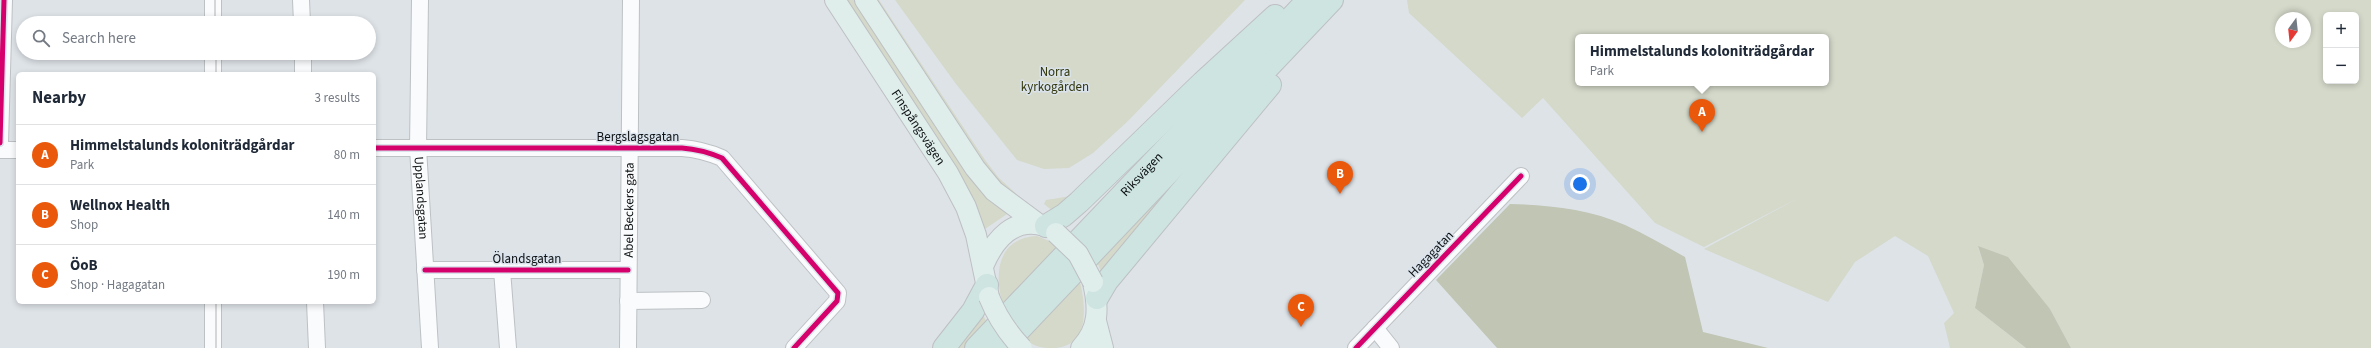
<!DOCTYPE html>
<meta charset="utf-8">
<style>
:root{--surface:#fff;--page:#f2f2f3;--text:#1f2937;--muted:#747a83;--line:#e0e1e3;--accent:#ea580c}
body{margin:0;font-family:"Source Sans 3",sans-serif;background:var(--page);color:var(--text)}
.controls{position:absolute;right:12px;top:12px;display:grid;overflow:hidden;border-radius:6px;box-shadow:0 2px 6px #0003}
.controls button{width:36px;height:36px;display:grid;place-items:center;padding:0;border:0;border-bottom:1px solid var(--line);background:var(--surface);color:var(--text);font:20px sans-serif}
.compass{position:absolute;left:2275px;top:12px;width:36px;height:36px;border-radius:50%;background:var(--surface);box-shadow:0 2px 6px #0003;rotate:195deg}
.you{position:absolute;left:1580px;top:184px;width:14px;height:14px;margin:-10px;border:3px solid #fff;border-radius:50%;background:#1a73e8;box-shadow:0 0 0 6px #1a73e833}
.badge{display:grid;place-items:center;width:26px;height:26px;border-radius:50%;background:var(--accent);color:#fff;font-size:13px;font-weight:700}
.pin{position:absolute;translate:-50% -33px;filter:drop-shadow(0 1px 2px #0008)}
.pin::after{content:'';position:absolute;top:21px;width:14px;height:12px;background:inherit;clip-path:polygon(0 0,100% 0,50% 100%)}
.popup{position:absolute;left:1575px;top:34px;width:254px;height:52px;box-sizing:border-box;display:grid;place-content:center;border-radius:6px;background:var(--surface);filter:drop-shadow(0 1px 3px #0005);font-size:13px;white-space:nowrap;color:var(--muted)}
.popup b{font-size:15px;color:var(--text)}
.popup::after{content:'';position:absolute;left:50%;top:100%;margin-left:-8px;border:8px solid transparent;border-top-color:var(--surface)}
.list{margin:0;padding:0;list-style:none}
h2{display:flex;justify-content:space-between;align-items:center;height:52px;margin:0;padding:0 16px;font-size:17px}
h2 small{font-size:13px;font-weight:400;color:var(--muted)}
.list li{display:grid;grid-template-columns:26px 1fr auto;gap:12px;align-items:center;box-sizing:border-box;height:60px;padding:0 16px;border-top:1px solid var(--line)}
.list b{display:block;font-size:15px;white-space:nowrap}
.list p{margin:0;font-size:13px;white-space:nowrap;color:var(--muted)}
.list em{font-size:13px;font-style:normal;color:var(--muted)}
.icon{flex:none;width:22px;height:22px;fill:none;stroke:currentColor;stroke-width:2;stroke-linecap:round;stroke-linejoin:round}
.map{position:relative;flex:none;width:2371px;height:348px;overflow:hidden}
.search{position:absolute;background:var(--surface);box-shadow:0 2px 6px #0003;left:16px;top:16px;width:360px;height:44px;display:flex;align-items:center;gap:10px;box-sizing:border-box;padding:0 14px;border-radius:22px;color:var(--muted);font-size:15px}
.panel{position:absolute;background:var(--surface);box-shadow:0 2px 6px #0003;left:16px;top:72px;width:360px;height:232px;border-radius:6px}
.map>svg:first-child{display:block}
.green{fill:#d4d9ca;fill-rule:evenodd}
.forest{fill:#c0c5b4}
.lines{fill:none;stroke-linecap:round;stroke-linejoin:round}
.minor-casing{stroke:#bdc1c4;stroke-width:18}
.major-casing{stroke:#bec0c3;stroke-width:22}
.highway-casing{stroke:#bec0c3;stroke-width:24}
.minor{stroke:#fafbfc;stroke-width:16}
.major{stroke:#dfedeb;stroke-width:20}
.highway{stroke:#cde4e0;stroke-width:22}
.tram{stroke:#afb1b2;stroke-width:1}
.major-bridge-casing{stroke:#bec0c3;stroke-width:22;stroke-linecap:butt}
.major-bridge{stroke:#dfedeb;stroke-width:20}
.cycleway-casing{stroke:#dae3ec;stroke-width:8}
.cycleway{stroke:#d6006c;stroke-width:5}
.labels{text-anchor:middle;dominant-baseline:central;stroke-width:3;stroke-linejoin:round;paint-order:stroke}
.park-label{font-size:13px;fill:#32370b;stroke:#dae3ec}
.street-label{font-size:13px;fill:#0c1012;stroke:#dae3ec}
</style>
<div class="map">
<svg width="2371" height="348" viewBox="0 0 2371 348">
<rect width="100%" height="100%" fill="#dee3e8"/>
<g class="green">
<polygon points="844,0 859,0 1010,212 982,231"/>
<polygon points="874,0 879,0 985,160 999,178 1024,201 1022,204 992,177"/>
<polygon points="895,0 1245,0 1128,121 1093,153 1069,168 1044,169 1017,160 956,84"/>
<path d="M1407 0H2371V348H2071L2050 309 1978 247 1984 265 1975 308 2026 348H1950L1944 323 1954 313 1928 256 1895 236 1855 262 1828 302 1704 249 1802 196 1704 247 1655 223 1543 98 1522 118 1409 13ZM2326 15H2356V81H2326ZM2281 18H2305V42H2281ZM1578 37H1826V83H1578Z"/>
<polygon points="1295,48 1103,276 1096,260"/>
<polygon points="1071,196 1054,212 1044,204 1046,200"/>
<path d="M1037 236 1054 243 1062 251 1005 310C993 279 995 238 1037 236Z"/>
<path d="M1079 278C1086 305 1091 348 1052 348 1038 348 1033 346 1022 336Z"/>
<polygon points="981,311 989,327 968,348 949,348"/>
</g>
<g class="forest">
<path d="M1510 204C1548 205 1589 209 1625 225 1645 234 1665 246 1685 257L1703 332 1768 348H1497L1436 280Z"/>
<polygon points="1978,246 2008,257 2050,309 2071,348 2026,348 1975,308 1984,265"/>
</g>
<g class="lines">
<g class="minor-casing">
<g id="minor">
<polyline points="213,0 213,23"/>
<polyline points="301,0 302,23"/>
<path id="s1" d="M420 0 418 148 430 348"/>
<polyline points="213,53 213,74"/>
<polyline points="303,53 303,74"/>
<polyline points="0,143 4,0"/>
<path d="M374 148H682C696 149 708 152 722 158L838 293 837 301 794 348"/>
<polyline points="0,150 18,150"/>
<polyline points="425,270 628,270"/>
<polyline points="502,270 508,348"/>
<polyline points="628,301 702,300"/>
<polyline points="213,302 213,348"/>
<polyline points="315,302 317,348"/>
<polyline points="1375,328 1391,348"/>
<path id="s2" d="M628 348 631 0"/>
<polyline points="1356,348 1521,176"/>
</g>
</g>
<g class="major-casing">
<g id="major">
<path id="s3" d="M835 0 948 173 966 207 976 235 989 297"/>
<polyline points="865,0 975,168 994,191 1037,223"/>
<path d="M984 264C995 239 1014 216 1045 226"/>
<polyline points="1096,321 1103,348"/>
<path d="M1081 348C1099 329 1099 308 1093 283"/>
</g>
</g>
<g class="highway-casing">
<g id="highway">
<polyline points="1046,226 1064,215 1079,202 1203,82 1275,16"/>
<polyline points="1097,298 1107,281 1270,85"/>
<polyline points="944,348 973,311 987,285"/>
<path id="s4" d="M976 348 1308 0"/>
<polyline points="1002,348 1332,0"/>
</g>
</g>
<use href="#minor" class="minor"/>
<use href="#major" class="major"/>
<use href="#highway" class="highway"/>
<g class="tram">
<polyline points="215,0 215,23"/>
<polyline points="216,53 216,74"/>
<polyline points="216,302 216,348"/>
</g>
<g class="major-bridge-casing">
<g id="major-bridge">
<polyline points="1056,233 1078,254 1093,282"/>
<path d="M989 297C997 317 1007 332 1022 348"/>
</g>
</g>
<use href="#major-bridge" class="major-bridge"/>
<g class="cycleway-casing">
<g id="cycleway">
<polyline points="0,143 4,0"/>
<path d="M374 148H682C696 149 708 152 722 158L838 293 837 301 794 348"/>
<polyline points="425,270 628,270"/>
<polyline points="1356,348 1521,176"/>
</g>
</g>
<use href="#cycleway" class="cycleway"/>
</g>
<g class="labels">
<g class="park-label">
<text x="1055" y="72">Norra<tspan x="1055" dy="15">kyrkogården</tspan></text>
</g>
<g class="street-label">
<text stroke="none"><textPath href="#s3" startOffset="152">Finspångsvägen</textPath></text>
<text x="638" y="137">Bergslagsgatan</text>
<text stroke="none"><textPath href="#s4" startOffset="240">Riksvägen</textPath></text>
<text stroke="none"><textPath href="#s1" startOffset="198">Upplandsgatan</textPath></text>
<text stroke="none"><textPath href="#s2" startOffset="138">Abel Beckers gata</textPath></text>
<text transform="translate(1431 254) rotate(-46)">Hagagatan</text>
<text x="527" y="259">Ölandsgatan</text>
</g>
</g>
</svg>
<div class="controls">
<button>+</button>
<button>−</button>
</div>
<svg class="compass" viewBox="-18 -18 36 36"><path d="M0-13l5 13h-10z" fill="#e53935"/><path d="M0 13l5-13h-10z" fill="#747a83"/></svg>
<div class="you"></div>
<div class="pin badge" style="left:1702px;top:132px">A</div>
<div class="popup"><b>Himmelstalunds koloniträdgårdar</b>Park</div>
<div class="pin badge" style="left:1340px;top:194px">B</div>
<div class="pin badge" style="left:1301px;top:327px">C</div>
<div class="search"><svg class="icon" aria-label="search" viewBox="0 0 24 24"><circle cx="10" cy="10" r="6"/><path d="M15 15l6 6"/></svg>Search here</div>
<section class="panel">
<h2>Nearby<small>3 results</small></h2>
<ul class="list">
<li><span class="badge">A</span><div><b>Himmelstalunds koloniträdgårdar</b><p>Park</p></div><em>80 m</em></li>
<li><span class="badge">B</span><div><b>Wellnox Health</b><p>Shop</p></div><em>140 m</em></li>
<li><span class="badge">C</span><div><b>ÖoB</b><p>Shop · Hagagatan</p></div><em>190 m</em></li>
</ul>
</section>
</div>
